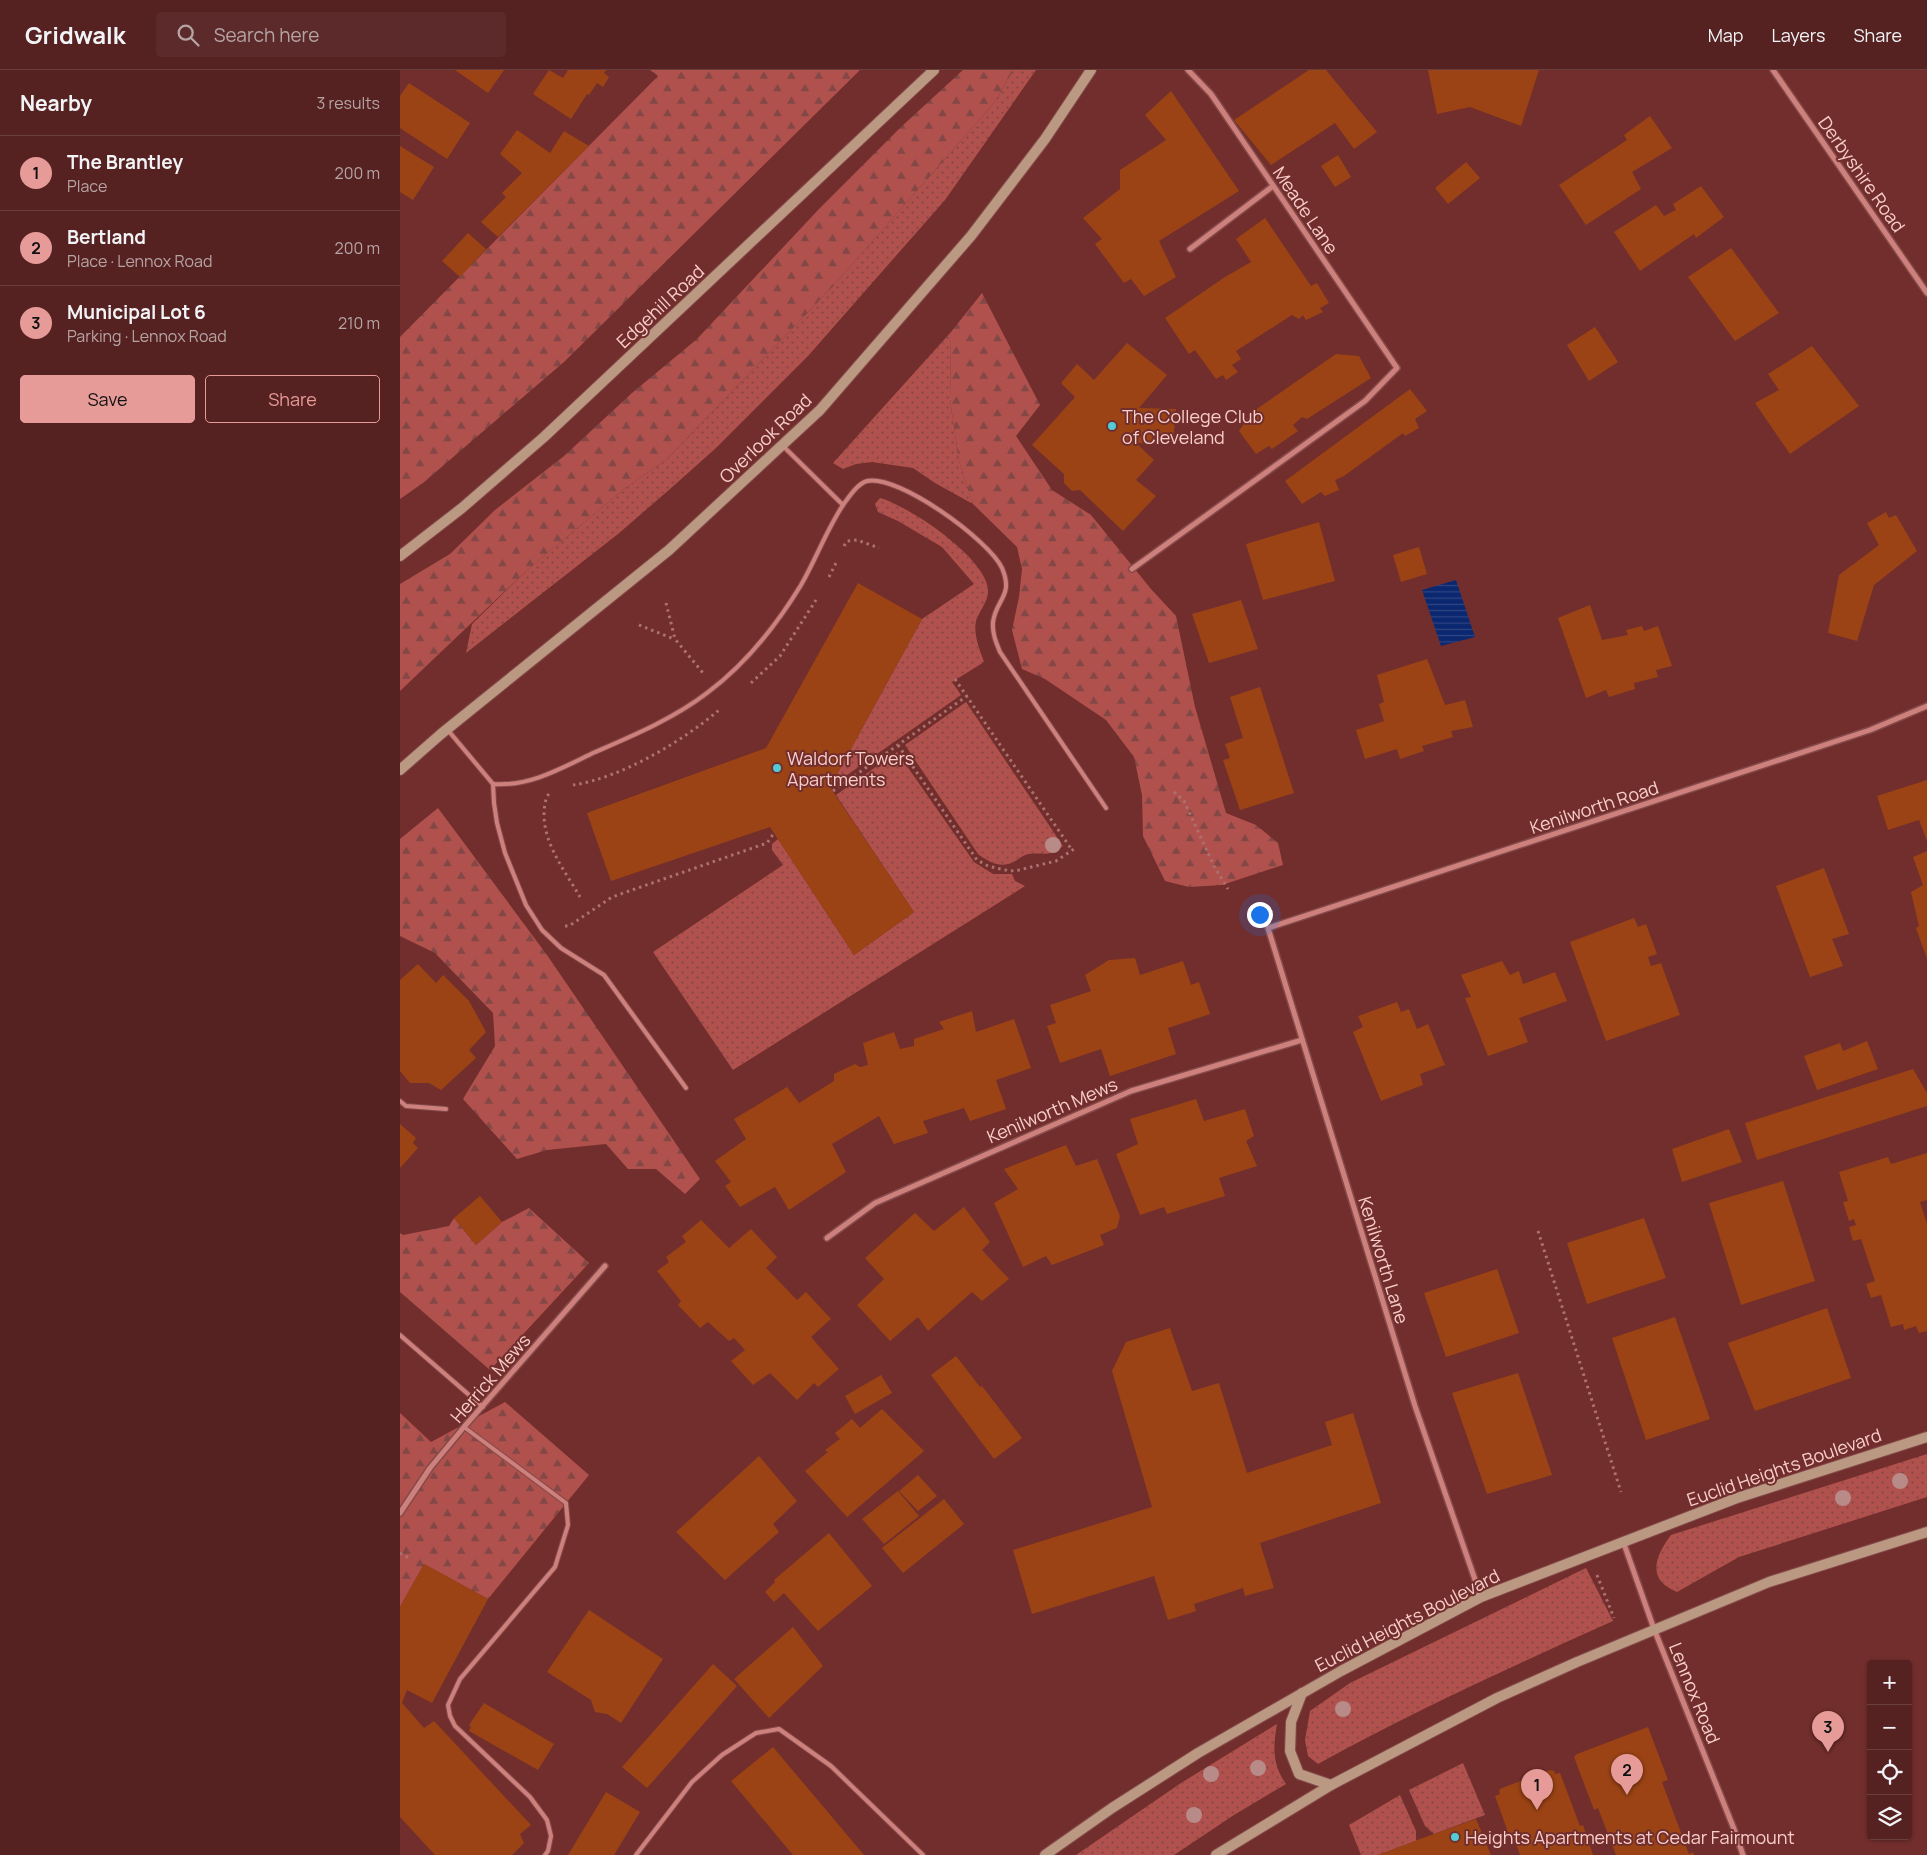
<!DOCTYPE html>
<meta charset="utf-8">
<style>
:root{--surface:#562221;--page:#5c2a2a;--text:#f1f3f6;--muted:#b6a4a5;--line:#6c3f3f;--accent:#e69b98}
body{margin:0;font-family:Manrope,sans-serif;background:var(--page);color:var(--text)}
.controls{position:absolute;right:15px;bottom:15px;display:grid;overflow:hidden;border-radius:5px;box-shadow:0 1px 4px #0004}
.controls button{width:45px;height:45px;display:grid;place-items:center;padding:0;border:0;border-bottom:1px solid var(--line);background:var(--surface);color:var(--text);font:25px sans-serif}
.you{position:absolute;left:859px;top:844px;width:18px;height:18px;margin:-12px;border:4px solid #fff;border-radius:50%;background:#1a73e8;box-shadow:0 0 0 8px #1a73e833}
.badge{display:grid;place-items:center;width:32px;height:32px;border-radius:50%;background:var(--accent);color:#111;font-size:16px;font-weight:700}
.pin{position:absolute;translate:-50% -41px;filter:drop-shadow(0 1px 2px #0008)}
.pin::after{content:'';position:absolute;top:26px;width:18px;height:15px;background:inherit;clip-path:polygon(0 0,100% 0,50% 100%)}
.list{margin:0;padding:0;list-style:none}
h2{display:flex;justify-content:space-between;align-items:center;height:65px;margin:0;padding:0 20px;font-size:21px}
h2 small{font-size:16px;font-weight:400;color:var(--muted)}
.list li{display:grid;grid-template-columns:32px 1fr auto;gap:15px;align-items:center;box-sizing:border-box;height:75px;padding:0 20px;border-top:1px solid var(--line)}
.list b{display:block;font-size:19px;white-space:nowrap}
.list p{margin:0;font-size:16px;white-space:nowrap;color:var(--muted)}
.list em{font-size:16px;font-style:normal;color:var(--muted)}
.actions{display:flex;gap:10px;padding:15px 20px}
.actions a{flex:1;padding:11px 0;border:1px solid var(--accent);border-radius:5px;text-align:center;font-size:18px;color:var(--accent)}
.actions .main{background:var(--accent);color:#111}
.icon{flex:none;width:28px;height:28px;fill:none;stroke:currentColor;stroke-width:2;stroke-linecap:round;stroke-linejoin:round}
.map{position:relative;flex:none;width:1527px;height:1785px;overflow:hidden}
header{display:flex;align-items:center;gap:30px;box-sizing:border-box;height:70px;padding:0 25px;background:var(--surface);border-bottom:1px solid var(--line)}
header strong{font-size:24px}
nav{display:flex;gap:28px;margin-inline-start:auto;font-size:18px}
.search{width:350px;height:45px;background:var(--page);display:flex;align-items:center;gap:12px;box-sizing:border-box;padding:0 18px;border-radius:5px;color:var(--muted);font-size:19px}
main{display:flex}
aside{flex:1;background:var(--surface)}
.map>svg:first-child{display:block}
.grass{fill:url(#grass-dots)}
.forest{fill:url(#forest-firs)}
.water{fill:url(#water-rules)}
.building{fill:#9b4315}
.lines{fill:none;stroke-linecap:round;stroke-linejoin:round}
.lane-casing{stroke:#844a4a;stroke-width:6}
.street-casing{stroke:#844a4a;stroke-width:8}
.secondary-casing{stroke:#844a4a;stroke-width:12}
.path{stroke:#ab7270;stroke-width:3;stroke-dasharray:2.5 4;stroke-linecap:butt}
.lane{stroke:#ce817c;stroke-width:4}
.street{stroke:#ce817c;stroke-width:5}
.secondary{stroke:#ba9881;stroke-width:10}
.tree{fill:#b88a88}
.poi-dot{fill:#52cbd7;stroke:#722e2c;stroke-width:2}
.labels{text-anchor:middle;dominant-baseline:central;stroke-width:4;stroke-linejoin:round;paint-order:stroke}
.street-label{font-size:18px;fill:#f8ceca;stroke:#722e2c}
.poi-label{font-size:18px;fill:#f8ceca;stroke:#722e2c;text-anchor:start}
</style>
<header>
<strong>Gridwalk</strong>
<div class="search"><svg class="icon" aria-label="search" viewBox="0 0 24 24"><circle cx="10" cy="10" r="6"/><path d="M15 15l6 6"/></svg>Search here</div>
<nav><a>Map</a><a>Layers</a><a>Share</a></nav>
</header>
<main>
<aside>
<h2>Nearby<small>3 results</small></h2>
<ul class="list">
<li><span class="badge">1</span><div><b>The Brantley</b><p>Place</p></div><em>200 m</em></li>
<li><span class="badge">2</span><div><b>Bertland</b><p>Place · Lennox Road</p></div><em>200 m</em></li>
<li><span class="badge">3</span><div><b>Municipal Lot 6</b><p>Parking · Lennox Road</p></div><em>210 m</em></li>
</ul>
<div class="actions"><a class="main">Save</a><a>Share</a></div>
</aside>
<div class="map">
<svg width="1527" height="1785" viewBox="0 0 1527 1785">
<defs>
<pattern id="grass-dots" width="8" height="8" patternUnits="userSpaceOnUse" patternTransform="scale(1.25)"><rect width="8" height="8" fill="#b1514d"/><path d="M2 2h.1M6 6h.1" fill="none" stroke="#834846" stroke-width="1.8" stroke-linecap="round"/></pattern>
<pattern id="forest-firs" width="22" height="20" patternUnits="userSpaceOnUse" patternTransform="scale(1.25)"><rect width="22" height="20" fill="#b1514d"/><path d="M5 1l3.5 6h-7zM16 11l3.5 6h-7z" fill="#834846"/></pattern>
<pattern id="water-rules" width="6" height="5" patternUnits="userSpaceOnUse" patternTransform="scale(1.25)"><rect width="6" height="5" fill="#0b276f"/><path d="M0 2.5h6" fill="none" stroke="#2f4582"/></pattern>
</defs>
<rect width="100%" height="100%" fill="#722e2c"/>
<g class="grass">
<polygon points="613,0 636,0 545,130 408,286 316,378 270,419 218,464 66,583 72,554 126,501 224,419 267,389 433,216 595,32"/>
<polygon points="551,262 550,329 559,391 573,434 535,413 513,398 472,392 456,394 443,399 433,393"/>
<path d="M480 428C509 436 585 487 588 519 589 531 579 541 576 551 573 564 580 581 584 592L552 612 561 625 430 717 522 549 574 514 542 477 498 451 478 442 475 434Z"/>
<path d="M566 632 663 776C647 788 646 782 629 784 621 785 616 793 608 794 597 797 586 790 578 784L505 675Z"/>
<polygon points="497,682 574,792 593,804 612,804 615,811 625,816 333,1000 253,882 383,795 372,780 372,774 378,769 454,885 514,842 436,725"/>
<path d="M1527 1384V1427L1339 1487 1277 1522C1246 1510 1255 1486 1271 1465Z"/>
<path d="M1186 1498 1213 1551C1113 1596 1014 1641 918 1694L908 1686 905 1670 910 1641 950 1613Z"/>
<path d="M877 1654C873 1677 872 1694 886 1714L834 1745 774 1785H676L781 1713Z"/>
<polygon points="1063,1693 1085,1745 1034,1764 1025,1756 1009,1720"/>
<polygon points="1000,1725 1016,1761 1016,1771 978,1785 961,1785 949,1755"/>
</g>
<g class="forest">
<polygon points="250,0 460,0 164,292 23,413 0,429 0,267 258,6"/>
<polygon points="563,0 613,0 595,32 433,216 267,389 224,419 126,501 0,621 0,514 50,484 95,440 164,386 232,323 297,269 419,139 501,57"/>
<polygon points="582,223 640,335 616,366 652,420 691,445 751,519 776,546 795,637 826,743 856,755 878,773 883,795 822,815 789,817 765,811 743,766 742,725 734,687 706,650 645,609 622,599 612,560 619,527 622,499 617,477 573,434 559,391 550,329 551,262"/>
<polygon points="38,738 147,885 300,1109 285,1124 256,1099 228,1099 206,1074 147,1080 117,1089 63,1029 95,976 93,943 35,883 0,866 0,769"/>
<polygon points="129,1138 189,1193 90,1300 0,1222 0,1163 3,1165 49,1156 54,1148 76,1175 102,1152"/>
<polygon points="105,1332 189,1405 88,1529 24,1494 0,1537 0,1343 31,1372"/>
</g>
<polygon class="water" points="1056,510 1075,567 1041,576 1022,520"/>
<g class="building">
<polygon points="55,0 104,0 88,23"/>
<polygon points="149,0 163,8 168,0 206,0 204,3 209,7 203,17 197,13 189,25 187,24 171,49 133,24"/>
<polygon points="909,0 926,0 977,62 954,79 935,53 871,95 834,50"/>
<polygon points="1028,0 1139,0 1121,56 1070,37 1037,44"/>
<polygon points="9,13 70,53 47,89 0,58 0,26"/>
<polygon points="771,21 839,121 759,171 776,207 744,226 731,209 724,213 695,174 702,169 683,148 720,119 720,100 766,70 745,45"/>
<polygon points="1250,46 1272,78 1232,102 1241,119 1186,155 1159,115 1227,70 1224,65"/>
<polygon points="117,60 150,83 164,61 189,76 98,167 81,152 106,127 102,123 122,103 100,84"/>
<polygon points="0,76 34,97 13,130 0,122"/>
<polygon points="938,85 951,107 935,117 921,96"/>
<polygon points="1066,92 1080,108 1048,134 1035,118"/>
<polygon points="1301,116 1324,147 1296,168 1294,164 1240,201 1214,162 1256,135 1264,146 1276,140 1273,134"/>
<polygon points="865,148 911,216 917,213 929,233 920,238 923,242 906,250 903,245 899,249 892,245 836,281 841,289 832,295 838,302 826,310 823,305 816,309 795,280 789,284 765,248 825,207 851,192 836,169"/>
<polygon points="68,163 86,179 60,207 42,191"/>
<polygon points="1331,178 1379,243 1335,271 1288,207"/>
<polygon points="1195,257 1218,292 1189,311 1167,275"/>
<polygon points="727,273 767,305 739,338 776,339 773,373 736,373 754,390 736,410 756,426 723,461 680,420 672,421 664,413 664,404 632,375 675,327 661,313 677,294 694,310"/>
<polygon points="1412,276 1459,336 1390,384 1355,333 1379,320 1368,304"/>
<polygon points="936,284 959,286 971,308 907,349 902,347 893,355 898,361 872,379 869,376 856,384 839,361 851,343"/>
<polygon points="1010,319 1027,341 1015,349 1019,358 1005,366 1003,363 944,406 935,410 939,420 925,426 921,422 902,434 885,411"/>
<polygon points="1486,442 1489,448 1496,445 1517,481 1474,515 1457,571 1428,563 1439,505 1479,475 1467,453"/>
<polygon points="919,452 935,511 863,530 846,474"/>
<polygon points="1019,477 1027,504 1001,512 993,485"/>
<polygon points="458,513 522,549 430,717 514,842 454,885 370,757 211,811 187,743 366,678"/>
<polygon points="841,530 858,579 809,593 792,544"/>
<polygon points="1190,535 1202,570 1228,565 1226,560 1242,556 1244,561 1258,556 1272,596 1256,600 1258,607 1234,613 1235,619 1209,627 1206,620 1186,628 1158,548"/>
<polygon points="1027,589 1045,635 1065,630 1073,657 1051,661 1053,667 1022,676 1024,681 1000,689 997,679 965,689 956,660 984,651 979,634 984,632 977,605"/>
<polygon points="860,617 894,723 840,740 823,690 830,688 825,674 843,668 830,627"/>
<polygon points="1527,710 1527,771 1519,750 1488,760 1477,726"/>
<polygon points="1527,781 1527,889 1516,858 1519,856 1511,822 1523,815 1513,787"/>
<polygon points="1424,798 1449,864 1432,869 1443,896 1410,907 1376,816"/>
<polygon points="1234,848 1238,857 1246,854 1257,884 1248,887 1251,896 1261,893 1280,945 1206,971 1170,872"/>
<polygon points="735,888 740,905 783,891 791,915 799,912 810,944 768,958 776,984 710,1006 701,979 660,993 647,956 656,953 650,935 691,921 685,905 709,890"/>
<polygon points="1102,891 1110,905 1119,901 1123,914 1155,902 1167,931 1119,948 1128,972 1088,986 1065,928 1071,927 1061,905"/>
<polygon points="18,894 36,913 43,905 69,931 86,962 69,980 76,988 41,1020 29,1013 10,1013 0,1001 0,910"/>
<polygon points="997,932 1001,942 1009,939 1017,959 1028,954 1045,995 1020,1004 1023,1015 981,1031 953,962 963,957 958,946"/>
<polygon points="572,941 576,962 614,949 631,998 596,1010 606,1039 570,1051 564,1038 523,1051 528,1063 494,1074 479,1046 432,1074 446,1102 389,1140 375,1117 340,1137 325,1116 331,1112 315,1091 346,1069 334,1049 387,1017 399,1033 434,1011 434,1004 455,994 460,997 468,995 463,973 494,962 500,979 514,976 514,969 544,959 539,952"/>
<polygon points="1467,971 1478,999 1417,1020 1404,986 1440,973 1443,981"/>
<polygon points="1513,999 1527,1023 1527,1036 1357,1090 1345,1053"/>
<polygon points="796,1029 804,1051 845,1039 854,1066 846,1071 857,1096 819,1108 825,1126 767,1144 764,1137 740,1145 716,1084 738,1074 730,1049"/>
<polygon points="0,1054 16,1068 13,1073 18,1078 0,1098"/>
<polygon points="1329,1059 1342,1092 1282,1112 1272,1079"/>
<polygon points="666,1075 676,1096 697,1089 720,1146 717,1158 700,1165 704,1175 652,1195 646,1186 623,1197 594,1133 618,1119 604,1099"/>
<polygon points="1527,1083 1527,1130 1520,1132 1527,1154 1527,1261 1519,1263 1516,1256 1504,1260 1503,1254 1491,1257 1481,1225 1471,1228 1466,1214 1475,1211 1461,1169 1453,1171 1449,1157 1456,1155 1454,1149 1449,1151 1443,1132 1448,1131 1439,1102 1488,1087 1491,1094"/>
<polygon points="1383,1111 1415,1211 1341,1235 1309,1133"/>
<polygon points="80,1126 102,1152 76,1175 54,1148"/>
<polygon points="564,1137 590,1172 582,1180 609,1209 582,1231 572,1222 528,1261 518,1247 490,1271 457,1235 484,1209 465,1188 515,1143 534,1161"/>
<polygon points="1244,1148 1266,1208 1187,1234 1167,1173"/>
<polygon points="301,1150 329,1178 351,1159 377,1187 366,1198 397,1230 406,1222 431,1249 411,1267 439,1299 418,1317 414,1313 397,1330 370,1303 353,1315 331,1291 345,1280 334,1268 329,1271 308,1252 300,1258 278,1235 281,1231 257,1201 269,1192 266,1187 286,1172 282,1166"/>
<polygon points="1097,1199 1119,1263 1046,1287 1024,1223"/>
<polygon points="1427,1238 1451,1308 1355,1341 1328,1273"/>
<polygon points="1275,1247 1310,1349 1246,1370 1212,1268"/>
<polygon points="770,1258 792,1321 819,1313 847,1403 932,1375 925,1352 953,1343 981,1433 860,1473 874,1518 845,1526 843,1518 794,1534 796,1541 768,1550 754,1506 632,1544 613,1480 752,1437 712,1301 726,1272"/>
<polygon points="556,1286 580,1317 582,1316 622,1368 594,1389 531,1305"/>
<polygon points="1118,1303 1152,1405 1087,1424 1052,1323"/>
<polygon points="481,1305 492,1323 455,1344 445,1326"/>
<polygon points="482,1339 524,1381 447,1447 405,1401 428,1382 425,1380 440,1369 435,1363 452,1349 460,1358"/>
<polygon points="359,1386 397,1431 373,1454 379,1462 325,1510 276,1462"/>
<polygon points="518,1405 537,1426 518,1441 499,1421"/>
<polygon points="498,1421 519,1446 484,1474 462,1449"/>
<polygon points="544,1429 564,1454 503,1503 482,1478"/>
<polygon points="429,1463 472,1516 418,1561 384,1523 374,1532 365,1522 375,1512 374,1510"/>
<polygon points="24,1494 88,1529 32,1633 7,1620 2,1633 24,1658 34,1651 131,1755 120,1764 124,1773 112,1785 35,1785 0,1747 0,1537"/>
<polygon points="189,1540 263,1589 221,1653 207,1644 195,1642 191,1630 147,1602"/>
<polygon points="393,1557 423,1596 369,1648 334,1609"/>
<polygon points="313,1594 337,1616 247,1718 222,1697"/>
<polygon points="84,1633 154,1674 138,1700 69,1661 71,1657 69,1655"/>
<polygon points="1248,1657 1268,1710 1262,1712 1289,1784 1293,1782 1294,1785 1216,1785 1198,1738 1194,1740 1174,1687 1177,1684"/>
<polygon points="373,1677 464,1785 393,1785 331,1711"/>
<polygon points="1150,1700 1154,1701 1155,1704 1160,1703 1180,1756 1183,1755 1193,1785 1120,1785 1113,1765 1109,1765 1095,1726 1100,1724 1099,1720 1102,1718"/>
<polygon points="206,1722 240,1742 214,1785 168,1785"/>
<polygon points="1076,1749 1091,1785 978,1785 1020,1769"/>
</g>
<g class="lines">
<g class="lane-casing">
<g id="lane">
<path d="M383 376 443 435C449 427 457 414 467 411 498 404 589 470 602 498 614 526 596 529 593 552 592 563 596 572 600 582L706 738"/>
<polyline points="47,659 93,714 94,733 97,753 105,783 126,835 142,860 161,878 204,905 286,1018"/>
<path d="M93 714C129 717 162 698 193 683 232 666 273 649 307 623 346 594 376 556 401 515 416 489 426 461 443 435"/>
<polyline points="0,1031 6,1036 46,1039"/>
<polyline points="0,1265 83,1337"/>
<polyline points="64,1357 166,1433 168,1455 155,1497 60,1609 48,1635 50,1646 55,1656 130,1727 147,1750 151,1766 148,1781 145,1785"/>
<polyline points="236,1785 292,1712 322,1685 356,1663 379,1659 431,1696 523,1785"/>
</g>
</g>
<g class="street-casing">
<g id="street">
<polyline points="1373,0 1527,223"/>
<polyline points="790,179 873,116"/>
<polyline points="732,499 965,331 997,298 811,24 788,0"/>
<polyline points="427,1168 475,1133 731,1021 902,970"/>
<polyline points="0,1443 30,1398 64,1357 205,1196"/>
<polyline points="1223,1471 1254,1559 1334,1759 1343,1785"/>
<polyline points="1081,1527 1015,1336 868,858 1470,660 1527,636"/>
</g>
</g>
<g class="secondary-casing">
<g id="secondary">
<polyline points="0,486 62,438 144,367 534,0"/>
<polyline points="0,700 41,664 269,480 420,340 571,166 645,69 691,0"/>
<polyline points="902,1623 891,1652 890,1681 899,1704 931,1715"/>
<polyline points="645,1785 712,1738 798,1683 941,1601 1081,1527 1337,1428 1527,1367"/>
<polyline points="816,1785 931,1715 1097,1628 1177,1592 1369,1512 1527,1462"/>
</g>
</g>
<g class="path">
<polyline points="444,476 447,471 457,470 479,478"/>
<polyline points="429,507 436,493"/>
<polyline points="266,533 275,569 303,603"/>
<polyline points="239,555 274,569"/>
<polyline points="555,609 672,780"/>
<polyline points="351,613 380,586 416,530"/>
<polyline points="498,675 577,790 588,796 596,798 610,801 619,800 656,791 674,779"/>
<path d="M173 715C221 708 283 671 319 640"/>
<polyline points="433,721 567,626"/>
<polyline points="774,722 784,731 814,796 828,819"/>
<path d="M149 724 147 726C135 763 162 796 180 827"/>
<polyline points="165,856 169,856 212,827 367,773 374,763"/>
<polyline points="1138,1161 1221,1422"/>
<polyline points="0,1483 9,1488"/>
<polyline points="1197,1505 1214,1548"/>
</g>
<use href="#lane" class="lane"/>
<use href="#street" class="street"/>
<use href="#secondary" class="secondary"/>
</g>
<g class="tree">
<circle cx="653" cy="775" r="8"/>
<circle cx="1500" cy="1411" r="8"/>
<circle cx="1443" cy="1428" r="8"/>
<circle cx="943" cy="1639" r="8"/>
<circle cx="858" cy="1698" r="8"/>
<circle cx="811" cy="1704" r="8"/>
<circle cx="794" cy="1745" r="8"/>
</g>
<g class="poi-dot">
<circle cx="712" cy="356" r="5"/>
<circle cx="377" cy="698" r="5"/>
<circle cx="1055" cy="1767" r="5"/>
</g>
<g class="labels">
<g class="street-label">
<text transform="translate(1462 104) rotate(55)">Derbyshire Road</text>
<text transform="translate(906 140) rotate(56)">Meade Lane</text>
<text transform="translate(260 236) rotate(-43)">Edgehill Road</text>
<text transform="translate(365 368) rotate(-44)">Overlook Road</text>
<text transform="translate(1194 737) rotate(-18)">Kenilworth Road</text>
<text transform="translate(652 1040) rotate(-23)">Kenilworth Mews</text>
<text transform="translate(984 1190) rotate(73)">Kenilworth Lane</text>
<text transform="translate(90 1308) rotate(-49)">Herrick Mews</text>
<text transform="translate(1384 1397) rotate(-19)">Euclid Heights Boulevard</text>
<text transform="translate(1007 1550) rotate(-27)">Euclid Heights Boulevard</text>
<text transform="translate(1295 1623) rotate(68)">Lennox Road</text>
</g>
<g class="poi-label">
<text x="722" y="346">The College Club<tspan x="722" dy="21">of Cleveland</tspan></text>
<text x="387" y="688">Waldorf Towers<tspan x="387" dy="21">Apartments</tspan></text>
<text x="1065" y="1767">Heights Apartments at Cedar Fairmount</text>
</g>
</g>
</svg>
<div class="controls">
<button>+</button>
<button>−</button>
<button><svg class="icon" aria-label="locate" viewBox="0 0 24 24"><circle cx="12" cy="12" r="6"/><path d="M12 2v4M12 18v4M2 12h4M18 12h4"/></svg></button>
<button><svg class="icon" aria-label="layers" viewBox="0 0 24 24"><path d="M12 4l9 5-9 5-9-5zM3 14l9 5 9-5"/></svg></button>
</div>
<div class="you"></div>
<div class="pin badge" style="left:1137px;top:1740px">1</div>
<div class="pin badge" style="left:1227px;top:1725px">2</div>
<div class="pin badge" style="left:1428px;top:1682px">3</div>
</div>
</main>
